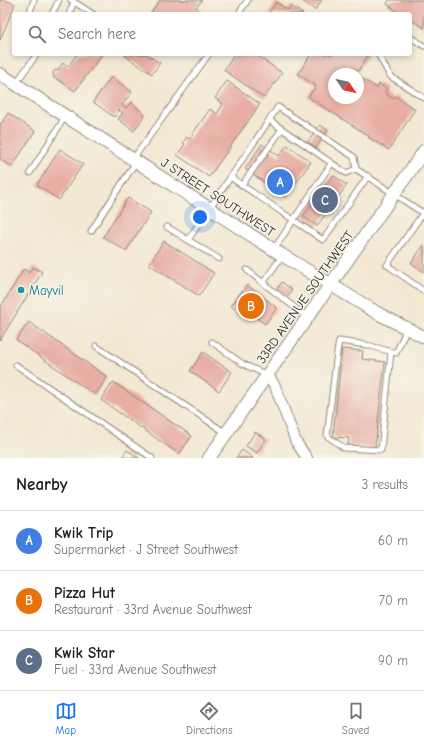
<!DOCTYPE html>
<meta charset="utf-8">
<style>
:root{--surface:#fff;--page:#f2f2f2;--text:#202124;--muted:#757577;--line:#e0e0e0;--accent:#1a73e8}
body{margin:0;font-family:"Comic Neue",sans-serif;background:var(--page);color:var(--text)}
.compass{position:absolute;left:328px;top:68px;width:36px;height:36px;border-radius:50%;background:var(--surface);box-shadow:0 2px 6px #0003;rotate:124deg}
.you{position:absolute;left:200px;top:217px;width:14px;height:14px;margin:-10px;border:3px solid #fff;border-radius:50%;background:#1a73e8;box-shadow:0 0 0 6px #1a73e833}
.badge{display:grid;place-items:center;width:26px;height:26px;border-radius:50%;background:var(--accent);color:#fff;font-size:13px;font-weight:700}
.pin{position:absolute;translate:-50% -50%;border:2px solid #fff;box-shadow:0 1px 4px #0006}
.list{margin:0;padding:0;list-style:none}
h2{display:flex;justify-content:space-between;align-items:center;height:52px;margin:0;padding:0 16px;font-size:17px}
h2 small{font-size:13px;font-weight:400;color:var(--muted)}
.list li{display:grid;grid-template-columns:26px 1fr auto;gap:12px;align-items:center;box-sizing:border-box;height:60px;padding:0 16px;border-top:1px solid var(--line)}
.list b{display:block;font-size:15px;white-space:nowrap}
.list p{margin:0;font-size:13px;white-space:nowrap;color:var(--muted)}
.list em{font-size:13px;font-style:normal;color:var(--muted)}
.icon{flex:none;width:22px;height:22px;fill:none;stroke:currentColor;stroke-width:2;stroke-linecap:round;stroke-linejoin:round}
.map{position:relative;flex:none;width:424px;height:458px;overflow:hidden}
.search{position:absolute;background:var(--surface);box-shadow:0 2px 6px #0003;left:12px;right:12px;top:12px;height:44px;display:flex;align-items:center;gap:10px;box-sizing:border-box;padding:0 14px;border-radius:4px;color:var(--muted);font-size:15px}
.sheet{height:232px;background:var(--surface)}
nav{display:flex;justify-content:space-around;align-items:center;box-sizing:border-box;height:56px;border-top:1px solid var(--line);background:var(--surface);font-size:11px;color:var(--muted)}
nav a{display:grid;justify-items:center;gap:2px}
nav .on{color:var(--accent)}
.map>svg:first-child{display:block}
.building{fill:#e8aea3}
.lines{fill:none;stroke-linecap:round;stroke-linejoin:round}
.service-casing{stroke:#8f8a7e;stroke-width:7}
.minor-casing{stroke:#8f8a7e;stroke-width:12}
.tertiary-casing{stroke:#8f8a7e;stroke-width:14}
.service{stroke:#fff;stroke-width:5}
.minor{stroke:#fff;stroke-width:10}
.tertiary{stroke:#fff;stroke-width:12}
.culture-dot{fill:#0f9aa8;stroke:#f7f3e8;stroke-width:1.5}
.labels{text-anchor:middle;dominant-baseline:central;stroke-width:3;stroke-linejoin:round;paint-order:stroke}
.street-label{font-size:13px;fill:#2b2b2b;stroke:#f7f3e8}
.culture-label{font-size:13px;fill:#0d838f;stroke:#f7f3e8;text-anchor:start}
</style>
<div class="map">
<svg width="424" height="458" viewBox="0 0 424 458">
<rect width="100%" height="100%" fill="#f7f3e8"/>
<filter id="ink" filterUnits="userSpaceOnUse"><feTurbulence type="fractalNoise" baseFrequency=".025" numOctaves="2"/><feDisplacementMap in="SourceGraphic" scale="8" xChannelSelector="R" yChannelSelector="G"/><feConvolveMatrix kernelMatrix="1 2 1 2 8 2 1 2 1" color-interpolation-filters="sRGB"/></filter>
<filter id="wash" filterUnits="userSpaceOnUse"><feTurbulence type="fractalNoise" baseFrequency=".012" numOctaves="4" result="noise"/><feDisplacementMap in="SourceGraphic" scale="16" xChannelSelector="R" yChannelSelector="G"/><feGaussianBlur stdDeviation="0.9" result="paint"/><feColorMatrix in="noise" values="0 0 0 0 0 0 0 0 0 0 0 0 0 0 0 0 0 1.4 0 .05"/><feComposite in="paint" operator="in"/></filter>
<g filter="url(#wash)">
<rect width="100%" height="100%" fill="#f3e8d1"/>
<g id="blocks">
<g class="building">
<polygon points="0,0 5,0 15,4 0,40"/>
<polygon points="160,0 202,0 196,8 204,14 150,14"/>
<polygon points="301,0 322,0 315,10"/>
<polygon points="389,0 424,0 424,28 410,19 410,14 401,14 387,4"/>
<polygon points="276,2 288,10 291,6 303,14 268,14"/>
<polygon points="77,54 102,54 75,91 57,79 57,80 54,78 53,73 55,70 57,71 63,63 68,67"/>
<polygon points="126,54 146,54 160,63 152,74 125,56"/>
<polygon points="235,54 255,54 282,73 264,98 224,70"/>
<polygon points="311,54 369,54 358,71 351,67 349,70 355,74 334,74 334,98 358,98 358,76 377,88 379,84 387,89 385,93 393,99 395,96 415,109 389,150 368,137 369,136 308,97 316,86 298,74"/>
<polygon points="111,77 132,92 122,105 126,108 131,102 145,115 134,131 118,119 123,113 119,110 114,117 93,102"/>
<polygon points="227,81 260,104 209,177 177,155 185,144 183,143 187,137 189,139 210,109 217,114 223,104 215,98"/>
<polygon points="8,113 35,131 12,167 0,159 0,123 1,124"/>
<polygon points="320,125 328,130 316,148 308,142"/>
<polygon points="262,144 279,156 287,145 311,162 286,197 245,169"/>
<polygon points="60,149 83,164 59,200 37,185"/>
<polygon points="333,175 347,185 317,226 303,216"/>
<polygon points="128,198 151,212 126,251 103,237"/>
<polygon points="164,241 214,273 199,296 149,264"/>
<polygon points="424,245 424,272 411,263"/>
<polygon points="33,267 42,272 0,340 0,308 24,269 29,273"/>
<polygon points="282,282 292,290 286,298 276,290"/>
<polygon points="247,285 277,308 265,324 244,309 241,314 231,306"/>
<polygon points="29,322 107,377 95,395 16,340"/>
<polygon points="342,349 363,351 362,359 385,362 375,448 348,445 349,438 333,437"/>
<polygon points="203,352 232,372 219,391 190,371"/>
<polygon points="113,382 192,436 179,454 101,400"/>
<polygon points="255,432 266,439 257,453 246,446"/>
<polygon points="127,450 139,458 122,457"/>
<polygon points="242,450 253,458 236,458"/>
</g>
</g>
</g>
<g filter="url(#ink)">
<use href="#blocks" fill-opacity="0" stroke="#8f8a7e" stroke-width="1"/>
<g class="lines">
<g class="service-casing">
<g id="service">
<polyline points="71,0 93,14"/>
<polyline points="29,14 34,0"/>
<polyline points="52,14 59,0"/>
<polyline points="69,14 74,2"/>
<polyline points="238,14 248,0"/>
<polyline points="410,37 424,46"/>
<polyline points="378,54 390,76 424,98"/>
<polyline points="16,83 37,54"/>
<polyline points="269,120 346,173 356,169 423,213 424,211"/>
<polyline points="133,159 209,54"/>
<polyline points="30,173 65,117"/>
<polyline points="230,177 323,240 368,176"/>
<polyline points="242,185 282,129"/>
<polyline points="423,213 387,265 424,291"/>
<polyline points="167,227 219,259"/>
<polyline points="91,231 136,162"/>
<polyline points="188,240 278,107 354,157 356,169"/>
<polyline points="274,249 331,164"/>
<polyline points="282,256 263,283 307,317"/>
<polyline points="247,270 263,283"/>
<polyline points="212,342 243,364 267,375"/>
<polyline points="96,346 226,433"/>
<polyline points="391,352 381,450 344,448 327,436 337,352 339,341 367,345 396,353 407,328"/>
<polyline points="16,365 152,458"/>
</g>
</g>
<g class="minor-casing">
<polyline id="minor" points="268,375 275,386 296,442 307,458"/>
</g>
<g class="tertiary-casing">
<g id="tertiary">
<polyline points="0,74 282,255 379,314 424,337"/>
<polyline points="209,458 424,151"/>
</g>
</g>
<use href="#service" class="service"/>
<use href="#minor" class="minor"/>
<use href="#tertiary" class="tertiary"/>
</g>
</g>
<circle class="culture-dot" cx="21" cy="290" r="4"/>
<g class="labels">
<g class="street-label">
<text transform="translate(218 197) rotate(33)">J STREET SOUTHWEST</text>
<text transform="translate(305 297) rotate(-55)">33RD AVENUE SOUTHWEST</text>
</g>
<g class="culture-label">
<text x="29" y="290">Mayvil</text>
</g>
</g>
</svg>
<svg class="compass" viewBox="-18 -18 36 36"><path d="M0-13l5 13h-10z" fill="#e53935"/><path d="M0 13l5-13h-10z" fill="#757577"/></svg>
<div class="you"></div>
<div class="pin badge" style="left:280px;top:182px;background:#3f7fe0">A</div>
<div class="pin badge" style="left:251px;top:306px;background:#e8710a">B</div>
<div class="pin badge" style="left:325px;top:200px;background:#5c6f8a">C</div>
<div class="search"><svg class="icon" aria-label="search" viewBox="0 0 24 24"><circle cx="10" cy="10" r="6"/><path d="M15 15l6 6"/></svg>Search here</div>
</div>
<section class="sheet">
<h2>Nearby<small>3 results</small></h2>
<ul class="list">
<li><span class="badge" style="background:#3f7fe0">A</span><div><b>Kwik Trip</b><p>Supermarket · J Street Southwest</p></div><em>60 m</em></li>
<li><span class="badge" style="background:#e8710a">B</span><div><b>Pizza Hut</b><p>Restaurant · 33rd Avenue Southwest</p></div><em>70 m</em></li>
<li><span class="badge" style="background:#5c6f8a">C</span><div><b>Kwik Star</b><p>Fuel · 33rd Avenue Southwest</p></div><em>90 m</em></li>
</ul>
</section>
<nav>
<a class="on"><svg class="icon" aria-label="map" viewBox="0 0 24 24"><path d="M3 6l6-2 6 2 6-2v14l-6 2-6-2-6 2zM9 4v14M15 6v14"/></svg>Map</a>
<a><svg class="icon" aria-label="directions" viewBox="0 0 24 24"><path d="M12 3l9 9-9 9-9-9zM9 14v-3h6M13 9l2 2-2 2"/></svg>Directions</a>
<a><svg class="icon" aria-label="saved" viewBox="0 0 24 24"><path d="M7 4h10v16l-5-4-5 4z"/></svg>Saved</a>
</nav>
